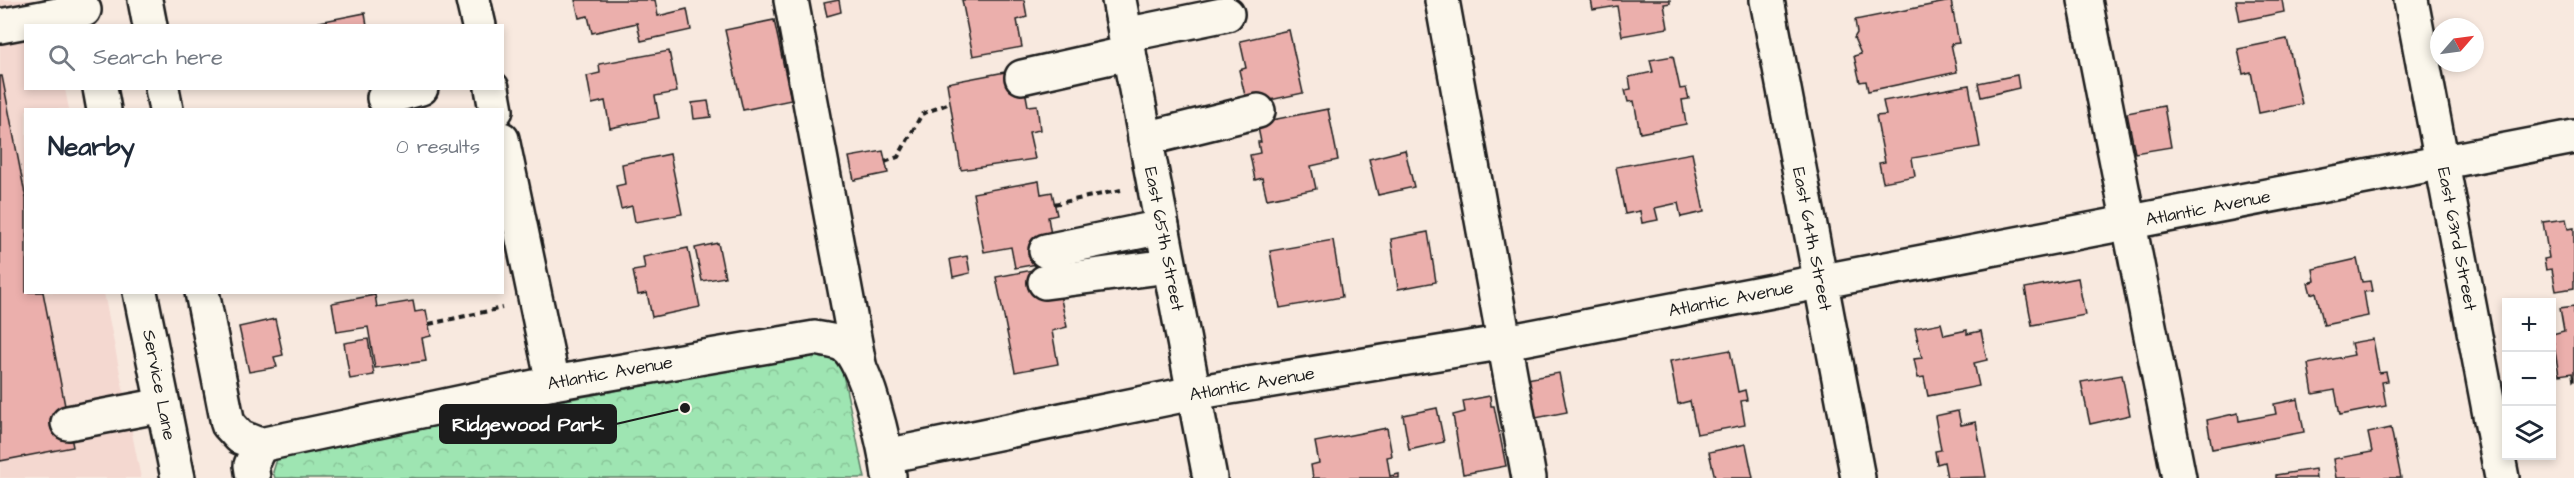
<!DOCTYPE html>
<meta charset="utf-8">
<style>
:root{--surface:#fff;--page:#f2f2f3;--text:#1f2937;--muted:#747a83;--line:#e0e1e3}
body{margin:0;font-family:"Architects Daughter",sans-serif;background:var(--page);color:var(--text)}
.controls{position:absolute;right:18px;bottom:18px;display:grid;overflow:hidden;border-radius:0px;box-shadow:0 3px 9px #0003}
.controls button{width:54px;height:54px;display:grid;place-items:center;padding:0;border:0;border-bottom:2px solid var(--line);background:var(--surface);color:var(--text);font:30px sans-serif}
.compass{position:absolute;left:2430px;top:18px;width:54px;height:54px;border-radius:50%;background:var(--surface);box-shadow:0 3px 9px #0003;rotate:62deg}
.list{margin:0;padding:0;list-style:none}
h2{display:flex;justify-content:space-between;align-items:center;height:78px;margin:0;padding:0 24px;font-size:26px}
h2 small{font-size:20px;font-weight:400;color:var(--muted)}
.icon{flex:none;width:33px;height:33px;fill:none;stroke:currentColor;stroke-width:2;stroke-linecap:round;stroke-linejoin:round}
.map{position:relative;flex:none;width:2574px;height:478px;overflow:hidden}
.search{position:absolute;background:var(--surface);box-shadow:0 3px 9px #0003;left:24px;top:24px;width:480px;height:66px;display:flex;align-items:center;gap:15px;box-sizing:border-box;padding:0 21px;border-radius:0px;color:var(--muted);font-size:22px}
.panel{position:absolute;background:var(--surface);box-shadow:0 3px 9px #0003;left:24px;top:108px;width:480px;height:186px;border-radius:0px}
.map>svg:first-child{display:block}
.built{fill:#f4d8d0}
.park{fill:url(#park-crowns);stroke:#5d8067;stroke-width:1.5}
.building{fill:#ebafac;stroke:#1c1c1c;stroke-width:1.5}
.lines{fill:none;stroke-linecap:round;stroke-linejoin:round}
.minor-casing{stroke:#1c1c1c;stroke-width:38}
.path{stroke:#1c1c1c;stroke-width:4;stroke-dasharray:6 4.5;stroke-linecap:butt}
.minor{stroke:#fbf7ec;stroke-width:33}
.labels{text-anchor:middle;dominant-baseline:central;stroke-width:6;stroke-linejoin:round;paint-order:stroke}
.street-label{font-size:18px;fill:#1c1c1c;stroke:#fbf7ec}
.leader{fill:none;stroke:#1c1c1c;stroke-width:2}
.callout-dot{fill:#1c1c1c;stroke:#fbf7ec;stroke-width:2}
.callout{fill:#1c1c1c;stroke:#1c1c1c;stroke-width:2}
.callout-label{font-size:20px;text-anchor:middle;font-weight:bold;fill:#fff}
</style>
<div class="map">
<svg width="2574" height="478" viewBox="0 0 2574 478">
<defs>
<pattern id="park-crowns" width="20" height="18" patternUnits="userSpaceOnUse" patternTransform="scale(1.5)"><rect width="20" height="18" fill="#9ee5b2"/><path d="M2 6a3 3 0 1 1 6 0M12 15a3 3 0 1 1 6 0" fill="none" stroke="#88c498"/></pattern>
</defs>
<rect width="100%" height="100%" fill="#f8e9df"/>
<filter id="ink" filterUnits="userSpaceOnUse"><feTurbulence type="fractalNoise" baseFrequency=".0167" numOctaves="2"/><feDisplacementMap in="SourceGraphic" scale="12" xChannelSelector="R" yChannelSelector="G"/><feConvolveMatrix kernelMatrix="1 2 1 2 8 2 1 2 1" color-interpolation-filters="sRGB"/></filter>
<g filter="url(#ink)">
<polygon class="built" points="0,0 48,0 53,25 26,26 26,88 65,89 69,109 26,110 26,292 104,293 141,478 0,478"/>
<polygon class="park" points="814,353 828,354 841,365 865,478 275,478 273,472 277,459 291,452"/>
<g class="building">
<polygon points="575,0 655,0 658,16 687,9 691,30 641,41 637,23 592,33 588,16 579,18"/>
<polygon points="839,0 841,12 827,16 824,3"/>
<polygon points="962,0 1024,0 1027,17 1017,20 1022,47 973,56"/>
<polygon points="1591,0 1670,0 1670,3 1664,4 1668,28 1622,36 1617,6 1593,10"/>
<polygon points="2236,0 2282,0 2284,12 2240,21"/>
<polygon points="1951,1 1959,43 1951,44 1957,72 1868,91 1866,81 1860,82 1854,56 1861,54 1854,38 1857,33 1855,20"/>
<polygon points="365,13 367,26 320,26 319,22"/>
<polygon points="774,20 791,100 743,110 725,30"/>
<polygon points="1289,30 1303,93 1256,103 1246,100 1239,70 1246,68 1240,41"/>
<polygon points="2287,39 2302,104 2259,113 2251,72 2243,74 2238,49"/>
<polygon points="669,51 677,92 655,96 659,118 610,128 605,101 592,104 587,76 600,73 599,64"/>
<polygon points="1673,56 1680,89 1686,88 1689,99 1682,100 1686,124 1640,133 1634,101 1628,102 1625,90 1631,89 1629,77 1653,72 1650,60"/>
<polygon points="1021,69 1028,106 1037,105 1040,130 1029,132 1035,159 961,170 947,83"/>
<polygon points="2017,75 2019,88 1981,97 1978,83"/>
<polygon points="0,76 2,76 26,199 26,292 43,292 73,447 0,461"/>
<polygon points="1969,85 1980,147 1912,158 1915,176 1883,182 1879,163 1885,162 1876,116 1886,115 1883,101"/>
<polygon points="708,101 711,117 694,119 692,103"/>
<polygon points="2164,106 2171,147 2135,153 2127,113"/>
<polygon points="1328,109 1338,160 1311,166 1316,189 1267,199 1262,178 1255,180 1250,155 1260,153 1258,142 1261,142 1257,123"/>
<polygon points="1405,150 1414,187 1378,195 1369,159"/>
<polygon points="883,151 888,173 854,180 849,157"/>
<polygon points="1692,153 1704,212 1681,217 1678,203 1655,208 1658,220 1642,223 1640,211 1625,214 1616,167"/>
<polygon points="670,154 682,214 635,222 632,206 621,209 616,186 625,184 622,164"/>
<polygon points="1039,181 1041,194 1052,192 1057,215 1048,217 1052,241 1048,262 1015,268 1011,247 984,252 973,193"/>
<polygon points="2566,219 2568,229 2574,228 2574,288 2556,291 2552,269 2546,270 2544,259 2549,258 2543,222"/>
<polygon points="1428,232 1436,282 1398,289 1391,239"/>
<polygon points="1333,240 1342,297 1280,308 1270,251"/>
<polygon points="718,243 725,277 702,281 695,248"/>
<polygon points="688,248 700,307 652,317 647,293 638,295 633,271 645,269 643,257"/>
<polygon points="967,256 970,273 953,277 950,259"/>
<polygon points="2357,259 2362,282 2370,281 2372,291 2364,292 2368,316 2324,325 2316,292 2311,294 2308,283 2315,281 2313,269"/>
<polygon points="1043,268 1059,290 1067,327 1052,331 1058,364 1015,372 996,277"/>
<polygon points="2078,278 2085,315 2032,325 2025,288"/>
<polygon points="375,295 377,307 413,301 415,312 426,310 431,336 422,338 426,361 375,368 368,327 337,332 332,303"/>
<polygon points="2574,306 2574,380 2573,381 2572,373 2559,375 2552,334 2564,331 2560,308"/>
<polygon points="275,319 283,355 274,357 277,367 249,372 239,327"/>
<polygon points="1941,323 1944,335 1967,330 1967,334 1981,331 1987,360 1974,363 1979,386 1928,396 1924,377 1918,378 1914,359 1922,358 1915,328"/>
<polygon points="368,339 374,375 350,379 344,343"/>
<polygon points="2373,339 2379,373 2386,372 2388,381 2382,382 2386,406 2340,415 2335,390 2313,394 2308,364 2354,355 2351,343"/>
<polygon points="1730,350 1738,392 1745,390 1747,400 1741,401 1745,425 1697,434 1690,401 1678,404 1670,361"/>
<polygon points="1559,373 1567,412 1536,418 1527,379"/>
<polygon points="2122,375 2130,415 2090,424 2081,382"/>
<polygon points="1490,396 1491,406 1494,406 1506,466 1463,474 1453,415 1465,412 1463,401"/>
<polygon points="2298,399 2304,432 2212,449 2207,420 2238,413 2239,421 2276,414 2274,404"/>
<polygon points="1437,408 1444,442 1409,450 1403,415"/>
<polygon points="1958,411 1961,425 1976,422 1986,477 1947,478 1944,462 1937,464 1935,451 1941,450 1935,416"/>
<polygon points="1387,428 1392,456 1387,457 1390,476 1399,474 1399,478 1313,478 1311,465 1319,463 1315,442"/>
<polygon points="2391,428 2401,478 2336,478 2333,459 2372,452 2368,433"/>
<polygon points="1746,444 1753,478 1715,478 1709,452"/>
<polygon points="2315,469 2316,478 2276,478 2276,475"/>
</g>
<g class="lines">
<g class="minor-casing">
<g id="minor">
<polyline points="145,0 150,26"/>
<polyline points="473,0 479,26"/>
<polyline points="791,0 859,364"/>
<polyline points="1119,0 1210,478"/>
<polyline points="1442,0 1529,478"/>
<polyline points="1767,0 1858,478"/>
<polyline points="2085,0 2179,478"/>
<polyline points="2411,0 2502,478"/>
<polyline points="0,26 84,10"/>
<polyline points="1125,35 1227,14"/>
<polyline points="1022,77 1129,53"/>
<polyline points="100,88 104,110"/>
<polyline points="162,88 166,110"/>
<polyline points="492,88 496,110"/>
<polyline points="384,98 421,88"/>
<polyline points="502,139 553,383"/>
<polyline points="1145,139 1258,111"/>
<polyline points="1046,251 1162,227"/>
<polyline points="1045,282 1169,266"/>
<polyline points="140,292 178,478"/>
<polyline points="202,292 228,424 240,437 260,445"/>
<polyline points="68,423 163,405"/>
<path d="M260 445 553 383 815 338C824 340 836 341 843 345 866 357 886 450 889 476"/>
<polyline points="886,456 1193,393 1506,342 2574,137"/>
<polyline points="253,478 251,465 260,445"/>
</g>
</g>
<g class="path">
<polyline points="885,162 898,157 922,114 950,103"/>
<polyline points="1054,204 1121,190"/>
<polyline points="429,324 502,308"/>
</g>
<use href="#minor" class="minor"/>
</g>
</g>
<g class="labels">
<g class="street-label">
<text transform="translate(2208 208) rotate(-11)">Atlantic Avenue</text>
<text transform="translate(1164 239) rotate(79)">East 65th Street</text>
<text transform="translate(1812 239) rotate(79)">East 64th Street</text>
<text transform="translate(2457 239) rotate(79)">East 63rd Street</text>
<text transform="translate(1731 299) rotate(-11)">Atlantic Avenue</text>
<text transform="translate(610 373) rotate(-10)">Atlantic Avenue</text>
<text transform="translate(1252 384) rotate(-10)">Atlantic Avenue</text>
<text transform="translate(159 385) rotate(79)">Service Lane</text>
</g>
</g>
<path class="leader" d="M685 408L616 424"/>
<circle class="callout-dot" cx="685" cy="408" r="6"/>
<rect class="callout" x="440" y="405" width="176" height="38" rx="6"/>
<g class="callout-label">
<text x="528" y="431">Ridgewood Park</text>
</g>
</svg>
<div class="controls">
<button>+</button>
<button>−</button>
<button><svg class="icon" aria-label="layers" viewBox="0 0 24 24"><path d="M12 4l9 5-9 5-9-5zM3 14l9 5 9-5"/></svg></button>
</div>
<svg class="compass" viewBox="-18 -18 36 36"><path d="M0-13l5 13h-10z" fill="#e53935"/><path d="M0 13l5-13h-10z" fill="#747a83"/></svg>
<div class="search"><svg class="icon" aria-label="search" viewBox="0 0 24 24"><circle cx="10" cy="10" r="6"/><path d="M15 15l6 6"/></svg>Search here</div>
<section class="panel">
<h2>Nearby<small>0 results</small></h2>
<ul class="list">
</ul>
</section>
</div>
